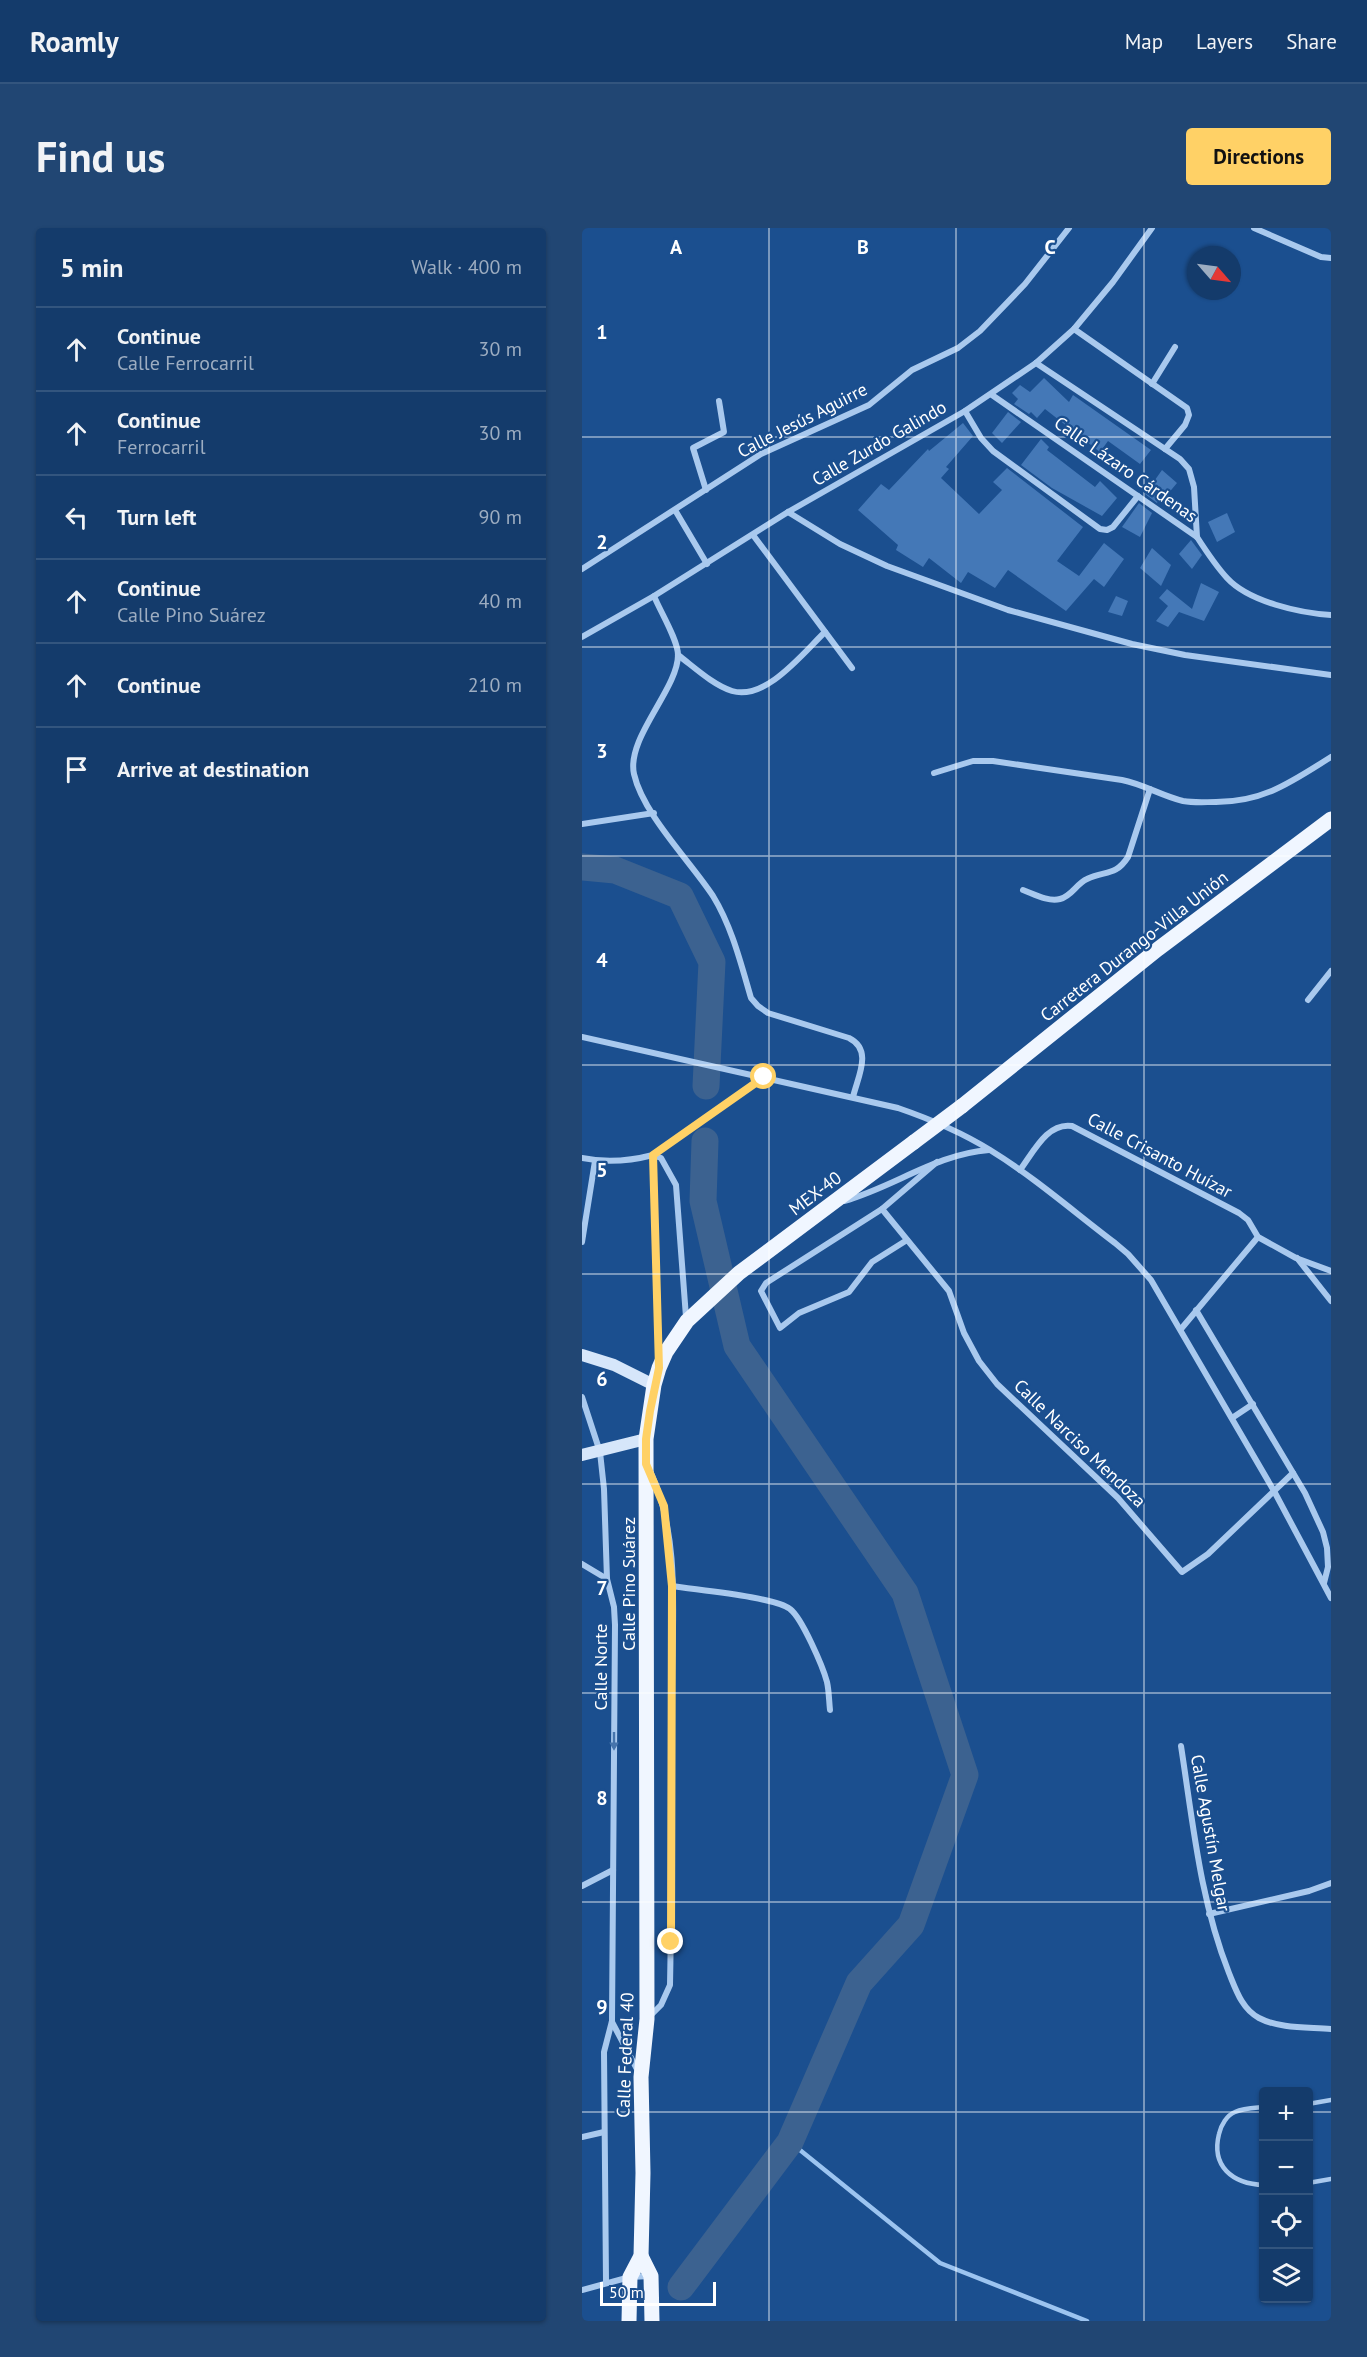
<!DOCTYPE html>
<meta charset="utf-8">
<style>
:root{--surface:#143b6b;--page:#214673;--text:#f1f3f6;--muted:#9dadc1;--line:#33557e;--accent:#ffd166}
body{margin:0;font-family:"PT Sans",sans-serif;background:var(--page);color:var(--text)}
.controls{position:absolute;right:18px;bottom:18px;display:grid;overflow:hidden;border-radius:6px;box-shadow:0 2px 4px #0004}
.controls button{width:54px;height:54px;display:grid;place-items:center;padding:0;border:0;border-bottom:2px solid var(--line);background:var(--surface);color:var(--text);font:30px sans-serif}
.compass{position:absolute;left:605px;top:18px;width:54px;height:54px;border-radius:50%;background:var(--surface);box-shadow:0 2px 4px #0004;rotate:118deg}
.scale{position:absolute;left:18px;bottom:15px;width:116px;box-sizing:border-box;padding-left:6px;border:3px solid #fff;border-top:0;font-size:16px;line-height:21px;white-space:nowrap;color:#fff;-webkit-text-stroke:4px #1b4f8f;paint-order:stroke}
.stop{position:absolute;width:18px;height:18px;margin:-14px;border:4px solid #ffd166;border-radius:50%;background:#fff}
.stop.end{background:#ffd166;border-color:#fff;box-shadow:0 2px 6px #0008}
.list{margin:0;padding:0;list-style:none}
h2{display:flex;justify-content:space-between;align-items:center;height:78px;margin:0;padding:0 24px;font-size:26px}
h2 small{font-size:20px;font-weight:400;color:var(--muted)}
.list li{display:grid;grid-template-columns:39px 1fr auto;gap:18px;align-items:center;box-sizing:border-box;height:84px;padding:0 24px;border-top:2px solid var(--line)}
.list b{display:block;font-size:22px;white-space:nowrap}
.list p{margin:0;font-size:20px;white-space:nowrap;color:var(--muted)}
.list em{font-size:20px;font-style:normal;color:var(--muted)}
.icon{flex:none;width:33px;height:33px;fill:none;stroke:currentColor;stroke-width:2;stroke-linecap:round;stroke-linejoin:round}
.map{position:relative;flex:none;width:749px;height:2093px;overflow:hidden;border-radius:6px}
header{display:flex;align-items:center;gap:36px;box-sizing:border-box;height:84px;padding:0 30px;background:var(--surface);border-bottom:2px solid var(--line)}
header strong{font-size:28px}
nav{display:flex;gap:33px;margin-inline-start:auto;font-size:21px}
.intro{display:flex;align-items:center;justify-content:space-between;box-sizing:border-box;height:144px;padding:0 36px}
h1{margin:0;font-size:42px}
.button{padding:15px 27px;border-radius:6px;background:var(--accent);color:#111;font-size:21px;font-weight:700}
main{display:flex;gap:36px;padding:0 36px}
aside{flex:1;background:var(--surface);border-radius:6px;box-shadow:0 2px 4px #0004}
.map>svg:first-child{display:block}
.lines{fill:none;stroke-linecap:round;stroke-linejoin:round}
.stream{stroke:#9cc4f0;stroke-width:4.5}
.river{stroke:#3c6290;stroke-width:27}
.building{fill:#4478b7}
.lane{stroke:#a9c9ee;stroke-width:4.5}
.street{stroke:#a9c9ee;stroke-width:6}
.secondary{stroke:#d6e6fa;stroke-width:12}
.primary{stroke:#f0f6ff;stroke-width:15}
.primary-bridge{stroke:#f0f6ff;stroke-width:15}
.oneway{fill:#4674ac}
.route{stroke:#ffd166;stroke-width:8}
.grid{fill:none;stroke:#fff;stroke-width:1.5;stroke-opacity:0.55}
.labels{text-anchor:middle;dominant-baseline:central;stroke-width:4.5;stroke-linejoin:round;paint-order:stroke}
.street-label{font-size:18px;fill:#fff;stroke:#1b4f8f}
.grid-label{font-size:20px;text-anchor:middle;font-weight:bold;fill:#fff;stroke:#1b4f8f;stroke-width:4.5;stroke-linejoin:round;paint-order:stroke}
</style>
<header>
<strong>Roamly</strong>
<nav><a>Map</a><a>Layers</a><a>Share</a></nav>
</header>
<div class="intro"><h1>Find us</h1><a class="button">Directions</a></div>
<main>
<aside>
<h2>5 min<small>Walk · 400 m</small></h2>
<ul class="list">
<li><svg class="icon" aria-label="ahead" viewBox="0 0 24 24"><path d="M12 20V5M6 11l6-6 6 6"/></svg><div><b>Continue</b><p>Calle Ferrocarril</p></div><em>30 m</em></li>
<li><svg class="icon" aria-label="ahead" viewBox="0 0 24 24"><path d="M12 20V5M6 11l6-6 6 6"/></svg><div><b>Continue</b><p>Ferrocarril</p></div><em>30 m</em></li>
<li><svg class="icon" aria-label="left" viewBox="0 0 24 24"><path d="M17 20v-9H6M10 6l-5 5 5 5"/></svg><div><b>Turn left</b></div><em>90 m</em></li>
<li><svg class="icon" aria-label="ahead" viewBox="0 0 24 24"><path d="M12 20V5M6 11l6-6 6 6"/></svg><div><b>Continue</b><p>Calle Pino Suárez</p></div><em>40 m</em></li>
<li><svg class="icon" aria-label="ahead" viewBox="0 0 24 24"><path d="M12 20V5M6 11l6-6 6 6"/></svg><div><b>Continue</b></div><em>210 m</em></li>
<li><svg class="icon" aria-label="arrive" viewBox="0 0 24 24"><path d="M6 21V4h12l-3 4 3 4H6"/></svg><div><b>Arrive at destination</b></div></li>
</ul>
</aside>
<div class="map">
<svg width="749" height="2093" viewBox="0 0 749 2093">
<rect width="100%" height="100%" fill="#1b4f8f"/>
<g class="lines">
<polyline class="stream" points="208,1914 358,2035 505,2093"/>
<g class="river">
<polyline points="0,639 33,642 98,668 130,734 124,858"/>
<polyline points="99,2059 208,1914 277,1755 329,1697 383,1547 323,1365 155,1118 121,973 123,913"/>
</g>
</g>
<g class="building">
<polygon points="462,150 487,174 491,167 569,222 558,236 526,213 518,224 463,181 455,190 449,184 447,186 432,176 436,171 430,165 438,157 448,164"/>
<polygon points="426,184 439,194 420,215 410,205"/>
<polygon points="381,195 391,208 364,239 367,241 359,250 397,286 420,262 411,254 425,240 501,299 475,333 497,348 522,315 542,331 522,359 512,351 484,383 426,342 413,360 386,344 379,355 347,330 341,339 314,322 316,317 276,282 299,256 307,262 346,221 347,223"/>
<polygon points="459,211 467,219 465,222 513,259 518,253 535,270 520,288 470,260 439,237"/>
<polygon points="580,242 595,255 580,273 577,271 575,275 563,266"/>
<polygon points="557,275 570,285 558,309 540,299"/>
<polygon points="645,285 653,304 635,314 626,294"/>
<polygon points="609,312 620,327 610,341 597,326"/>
<polygon points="570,320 589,337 579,358 558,340"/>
<polygon points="619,355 637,364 622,393 597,384 586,399 574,393 586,378 577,370 585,361 610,381"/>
<polygon points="534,368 546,373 540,388 526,384"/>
</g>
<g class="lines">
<g class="lane">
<polyline points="726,1876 749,1872"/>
<path d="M682 1879C672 1880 662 1880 653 1884 645 1887 639 1897 637 1906 629 1938 650 1956 682 1957"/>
<polyline points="726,1955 749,1951"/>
</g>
<g class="street">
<polyline points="672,0 739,29 749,30"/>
<polyline points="492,101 605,180 607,187 603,197 583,221"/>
<polyline points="454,135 598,231 607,241 612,259 615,309"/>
<polyline points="570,156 593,119"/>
<path d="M410 167 615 309C624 323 634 338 645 350 667 374 718 385 749 387"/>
<polyline points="383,183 399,210 411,223 518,301 525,302 531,299 556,268"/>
<polyline points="124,262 111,220 142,204 137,173"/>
<polyline points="93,282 125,336"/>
<polyline points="206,284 258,316 305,338 426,382 550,416 603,427 749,447"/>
<polyline points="171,307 270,440"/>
<polyline points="0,341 179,226 287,177 330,142 376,120 398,103 443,56 487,0"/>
<path d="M72 368C78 383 96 412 96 427 96 461 44 510 52 546 61 586 108 633 131 668 150 699 159 736 169 770L176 778 186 785 267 810C291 822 276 848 271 869"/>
<polyline points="0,409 72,368 206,284 383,183 454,135 492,101 531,54 570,0"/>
<path d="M96 427C112 439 131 457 150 463 184 473 221 425 243 404"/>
<path d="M352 545 391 533H411L540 552C561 556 580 568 601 573 612 575 623 574 634 574 682 574 709 554 749 529"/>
<polyline points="0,596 72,585"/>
<path d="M441 662C452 666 466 674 478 671 490 668 494 656 505 651 523 642 533 649 546 629L568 561"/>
<polyline points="726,772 749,743"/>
<path d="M0 809 316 880C348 891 379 904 408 922 452 949 492 984 533 1015L546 1026 569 1052 692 1263 749 1370"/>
<path d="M0 930C24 935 48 933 71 927L182 849"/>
<path d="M438 942C451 925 465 894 490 898L657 985 666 992 676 1009 714 1030 749 1043"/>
<path d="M262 973C312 959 354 926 407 922"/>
<polyline points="300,981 367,1063 382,1105 397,1133 415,1156 536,1270 600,1344 626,1326 711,1245"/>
<polyline points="325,1012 290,1034 267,1064 217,1085 198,1100 179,1063 184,1055 300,981 355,934"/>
<polyline points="0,1014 13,933"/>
<polyline points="715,1030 749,1073"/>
<polyline points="614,1082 723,1265 741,1304 745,1320 746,1339 742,1355"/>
<polyline points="599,1101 676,1009"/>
<polyline points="77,1130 71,927 79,930 94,957 104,1089"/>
<polyline points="0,1169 18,1224 22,1261 25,1351 32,1379 33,1397 30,1793 22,1824 24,2054"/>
<polyline points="650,1190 671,1176"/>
<polyline points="0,1336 25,1351"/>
<path d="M90 1358C114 1362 193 1369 208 1381 220 1390 241 1439 245 1454 247 1463 247 1473 248 1482"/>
<path d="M599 1518C611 1595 618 1672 647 1745 654 1762 660 1781 677 1790 698 1801 726 1799 749 1801"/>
<polyline points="0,1658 31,1642"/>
<polyline points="627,1686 727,1663 749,1655"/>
<path d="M68 1788 79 1777 88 1757C90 1658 90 1559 90 1461 90 1389 99 1311 69 1245"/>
<polyline points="30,1794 56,1843"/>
<polyline points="0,1909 22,1904"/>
<polyline points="0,2062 48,2049 68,2048"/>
</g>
<g class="secondary">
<polyline points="0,1127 32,1137 72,1157"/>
<polyline points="0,1227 64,1211"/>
</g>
<g class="primary">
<polyline points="380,878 576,721 749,591"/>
<polyline points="59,2028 69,2048 70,2093"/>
<polyline points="47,2093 48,2049 59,2028 61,1945 59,1849 65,1791 64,1211 72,1157 77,1140 84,1124 105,1093 157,1045 332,914"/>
</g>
<polyline class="primary-bridge" points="332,914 380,878"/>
</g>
<defs><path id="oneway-solid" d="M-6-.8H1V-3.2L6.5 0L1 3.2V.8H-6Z" transform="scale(1.5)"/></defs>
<use class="oneway" href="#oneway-solid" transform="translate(32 1513) rotate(90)"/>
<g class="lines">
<polyline class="route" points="89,1714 90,1358 82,1278 64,1236 64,1211 68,1183 77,1140 71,927 182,849"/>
</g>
<path class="grid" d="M187 0V2093M374 0V2093M562 0V2093M0 209H749M0 419H749M0 628H749M0 837H749M0 1046H749M0 1256H749M0 1465H749M0 1674H749M0 1884H682M726 1884H749"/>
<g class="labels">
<g class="street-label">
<text transform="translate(220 192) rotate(-27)">Calle Jesús Aguirre</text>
<text transform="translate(297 215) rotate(-30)">Calle Zurdo Galindo</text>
<text transform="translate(544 241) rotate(35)">Calle Lázaro Cárdenas</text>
<text transform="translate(552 718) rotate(-38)">Carretera Durango-Villa Unión</text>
<text transform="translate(578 927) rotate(28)">Calle Crisanto Huízar</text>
<text transform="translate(233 965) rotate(-37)">MEX-40</text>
<text transform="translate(498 1215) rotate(44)">Calle Narciso Mendoza</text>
<text transform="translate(46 1356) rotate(-90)">Calle Pino Suárez</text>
<text transform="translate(18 1439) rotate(-90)">Calle Norte</text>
<text transform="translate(629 1605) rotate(80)">Calle Agustín Melgar</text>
<text transform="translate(43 1827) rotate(-88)">Calle Federal 40</text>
</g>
</g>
<g class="grid-label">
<text x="94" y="26">A</text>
<text x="281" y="26">B</text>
<text x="468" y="26">C</text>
<text x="20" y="111">1</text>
<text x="20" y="321">2</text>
<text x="20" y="530">3</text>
<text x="20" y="739">4</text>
<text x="20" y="949">5</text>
<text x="20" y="1158">6</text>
<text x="20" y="1367">7</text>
<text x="20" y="1577">8</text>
<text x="20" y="1786">9</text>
</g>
</svg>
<div class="controls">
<button>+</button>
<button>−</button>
<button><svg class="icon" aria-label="locate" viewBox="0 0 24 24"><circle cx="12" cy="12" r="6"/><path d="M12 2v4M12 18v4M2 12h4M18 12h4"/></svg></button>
<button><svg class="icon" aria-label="layers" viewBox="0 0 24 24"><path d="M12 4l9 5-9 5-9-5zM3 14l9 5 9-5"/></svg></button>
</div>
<svg class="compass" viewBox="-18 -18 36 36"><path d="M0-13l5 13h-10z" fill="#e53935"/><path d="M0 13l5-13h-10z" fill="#9dadc1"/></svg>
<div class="scale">50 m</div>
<div class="stop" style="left:182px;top:849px"></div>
<div class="stop end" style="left:89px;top:1714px"></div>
</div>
</main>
